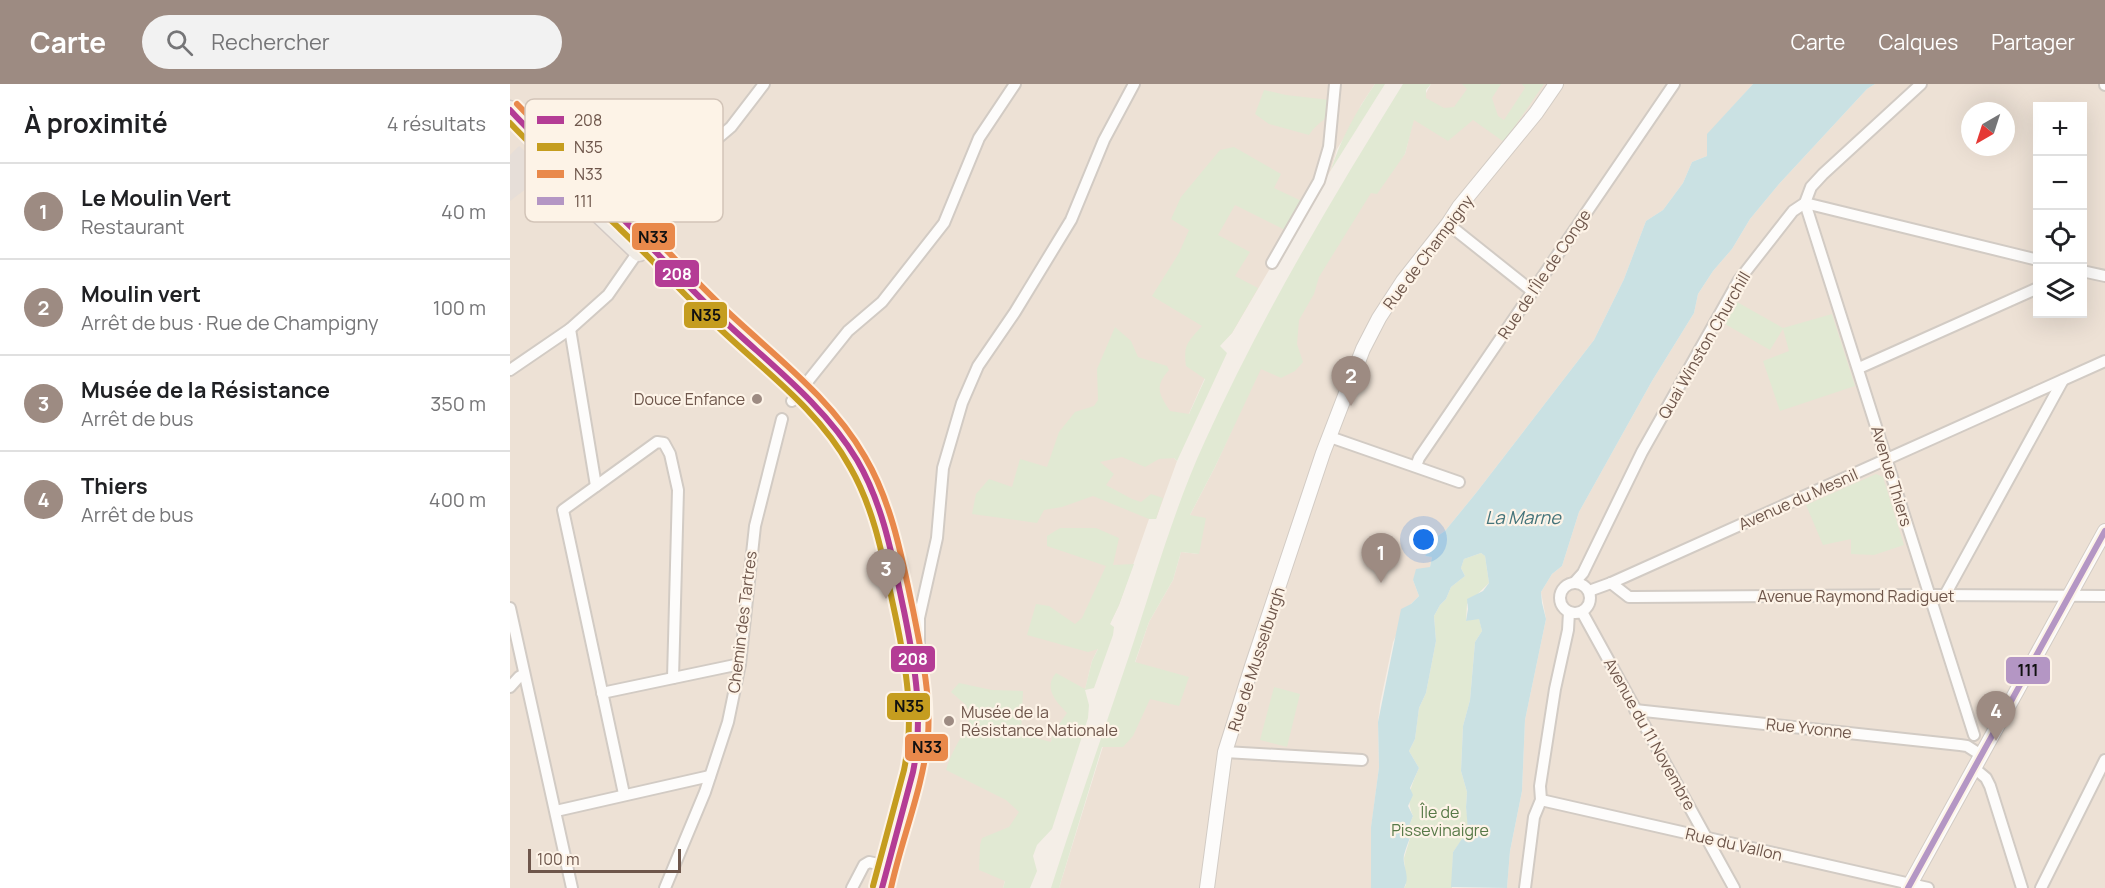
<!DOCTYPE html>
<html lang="fr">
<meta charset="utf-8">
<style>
:root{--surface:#fff;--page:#f2f2f2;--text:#202124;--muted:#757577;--line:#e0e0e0;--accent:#9d8b82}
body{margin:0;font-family:Manrope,sans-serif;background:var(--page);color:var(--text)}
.controls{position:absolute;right:18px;top:18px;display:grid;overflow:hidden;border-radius:0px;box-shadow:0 6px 24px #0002}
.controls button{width:54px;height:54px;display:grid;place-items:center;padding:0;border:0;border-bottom:2px solid var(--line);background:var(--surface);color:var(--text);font:30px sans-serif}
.compass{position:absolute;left:1451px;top:18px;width:54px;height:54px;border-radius:50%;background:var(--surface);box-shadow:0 6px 24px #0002;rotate:219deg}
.scale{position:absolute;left:18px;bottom:15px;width:153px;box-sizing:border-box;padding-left:6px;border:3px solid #6e564b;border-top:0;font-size:16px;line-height:21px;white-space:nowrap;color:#6e564b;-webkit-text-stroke:4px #fdf3e7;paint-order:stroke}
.you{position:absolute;left:914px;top:456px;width:21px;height:21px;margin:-15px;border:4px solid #fff;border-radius:50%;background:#1a73e8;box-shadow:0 0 0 9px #1a73e833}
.badge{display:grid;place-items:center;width:39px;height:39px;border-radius:50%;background:var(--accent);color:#fff;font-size:20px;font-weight:700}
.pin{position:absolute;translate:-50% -50px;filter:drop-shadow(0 2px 3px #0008)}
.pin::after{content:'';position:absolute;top:32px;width:21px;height:18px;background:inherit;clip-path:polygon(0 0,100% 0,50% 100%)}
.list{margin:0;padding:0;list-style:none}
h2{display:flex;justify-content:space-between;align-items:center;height:78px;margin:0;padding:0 24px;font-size:26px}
h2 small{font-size:20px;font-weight:400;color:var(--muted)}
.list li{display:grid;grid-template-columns:39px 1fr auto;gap:18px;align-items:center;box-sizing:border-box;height:96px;padding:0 24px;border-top:2px solid var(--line)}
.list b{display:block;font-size:22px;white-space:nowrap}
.list p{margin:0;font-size:20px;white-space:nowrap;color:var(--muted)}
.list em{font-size:20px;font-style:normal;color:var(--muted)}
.icon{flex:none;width:33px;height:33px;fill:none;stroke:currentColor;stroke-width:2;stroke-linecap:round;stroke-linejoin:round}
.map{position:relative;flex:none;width:1595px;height:804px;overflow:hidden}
header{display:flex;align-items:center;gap:36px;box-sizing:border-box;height:84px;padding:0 30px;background:var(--accent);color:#fff}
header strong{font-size:28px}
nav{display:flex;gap:33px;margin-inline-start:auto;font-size:21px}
.search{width:420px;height:54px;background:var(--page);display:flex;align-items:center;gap:15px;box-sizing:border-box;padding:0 21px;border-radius:33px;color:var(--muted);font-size:22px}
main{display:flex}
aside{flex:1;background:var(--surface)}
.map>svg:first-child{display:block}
.residential{fill:#ede1d5;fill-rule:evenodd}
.industrial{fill:#e6ded8}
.green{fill:#e1e9d3}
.water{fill:#cae1e3}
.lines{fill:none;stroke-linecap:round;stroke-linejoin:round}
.minor-casing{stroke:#d2cbc4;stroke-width:14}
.tertiary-casing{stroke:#d2cbc4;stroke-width:16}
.primary-casing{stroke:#d3cac5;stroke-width:21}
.minor{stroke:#fdfcfb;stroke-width:10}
.tertiary{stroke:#fdfcfb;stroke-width:14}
.primary{stroke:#f0ebe4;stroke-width:18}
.bus-1-casing{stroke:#fdf3e7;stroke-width:10}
.bus-2-casing{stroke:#fdf3e7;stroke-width:10}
.bus-3-casing{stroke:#fdf3e7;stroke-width:10}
.bus-4-casing{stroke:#fdf3e7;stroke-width:10}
.bus-1{stroke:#b43c95;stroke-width:6}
.bus-2{stroke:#c59d1f;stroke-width:6}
.bus-3{stroke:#e9894b;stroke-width:6}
.bus-4{stroke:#b496c4;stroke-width:6}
.poi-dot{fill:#9d8b82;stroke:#fdf3e7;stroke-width:2}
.labels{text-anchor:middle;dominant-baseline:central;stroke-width:4.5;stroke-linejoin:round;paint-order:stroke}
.street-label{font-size:16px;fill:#6e564b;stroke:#fdf3e7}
.poi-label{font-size:16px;fill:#6e564b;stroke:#fdf3e7;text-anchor:end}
.park-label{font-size:16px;fill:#577947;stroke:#fdf3e7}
.water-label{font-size:18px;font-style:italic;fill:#43737a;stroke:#fdf3e7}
.key{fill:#fdf3e7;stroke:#d2c4b8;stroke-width:1.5}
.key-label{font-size:16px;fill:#6e564b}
.line-badge{stroke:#fdf3e7;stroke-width:2}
.badge-label{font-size:16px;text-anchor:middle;font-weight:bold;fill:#fff}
.pale-badge-label{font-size:16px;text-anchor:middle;font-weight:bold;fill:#111}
</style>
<header>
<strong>Carte</strong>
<div class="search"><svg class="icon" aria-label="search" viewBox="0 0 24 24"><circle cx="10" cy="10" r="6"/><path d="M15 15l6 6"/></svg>Rechercher</div>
<nav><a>Carte</a><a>Calques</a><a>Partager</a></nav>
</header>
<main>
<aside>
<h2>À proximité<small>4 résultats</small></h2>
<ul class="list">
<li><span class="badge">1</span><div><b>Le Moulin Vert</b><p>Restaurant</p></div><em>40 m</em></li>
<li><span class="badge">2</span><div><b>Moulin vert</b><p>Arrêt de bus · Rue de Champigny</p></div><em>100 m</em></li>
<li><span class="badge">3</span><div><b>Musée de la Résistance</b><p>Arrêt de bus</p></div><em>350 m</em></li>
<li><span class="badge">4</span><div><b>Thiers</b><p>Arrêt de bus</p></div><em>400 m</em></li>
</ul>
</aside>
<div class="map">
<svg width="1595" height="804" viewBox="0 0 1595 804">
<rect width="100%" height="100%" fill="#f4eee7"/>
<g class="residential">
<polygon points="0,0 865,0 851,21 843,40 827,65 821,86 765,180 762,181 722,249 709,262 665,361 664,374 667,377 646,435 639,435 609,521 582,577 575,606 543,649 532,709 498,785 493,804 0,804"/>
<polygon points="921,0 1243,0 1198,50 1197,72 1182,78 1173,99 1153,126 1136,137 1114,195 1084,256 966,409 935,447 923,455 923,461 915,472 922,473 920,483 903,496 909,512 901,520 883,558 870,620 868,638 869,683 861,744 861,804 549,804 599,643 611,620 639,538 663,496 671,468 689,470 680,431 705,383 760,262 861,108 895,70 905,29"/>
<path d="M1365 0H1595V804H997L1000 767 1012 707 1015 636 1036 535 1031 508 1042 490 1052 482 1069 428 1142 297 1184 229 1188 210 1203 187 1222 165 1240 135 1269 100 1357 5ZM1528 22H1572V230H1528ZM1460 27H1496V63H1460Z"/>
</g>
<polygon class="industrial" points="9,62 53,103 36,119 21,101 0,117 0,71"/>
<g class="green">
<path d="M865 0H875L821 86C830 56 847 26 865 0Z"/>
<path d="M893 0H921L916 6V14L934 24 944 23 957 5 952 0H991L982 14 988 32 994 36 1015 4 1012 0H1034L994 58 963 36 938 57 904 36 895 70 867 110 861 109 809 193 804 210 789 236 787 260 793 278 785 287 771 294 751 285 705 383 680 431 696 434 689 470 671 468 663 496 639 538 625 578 679 593 669 622 640 615 623 652 613 663H592L549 804H541C566 726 593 649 619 572 643 500 663 427 695 357 751 233 821 116 893 0Z"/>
<path d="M754 6 776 11 820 16C818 41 811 33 799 51L759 40 745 30Z"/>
<path d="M724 63 771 90 764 104 800 121 783 150 725 121 708 151 740 168 725 192 748 204 722 249 710 262 717 269 667 377 664 374 649 375 635 383 612 373 590 378 604 390 596 401 622 415 631 418 641 410 653 414 646 435H639L583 412 552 423 534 426 527 439 462 430 466 410 479 395 502 403 510 375 537 383 549 348 565 328 584 322 588 316 587 285 605 243 621 257 628 273 657 282 659 286C644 303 649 310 660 327L679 330 695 295 676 282C673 260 678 258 692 242L642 212 669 169 679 146 661 135 671 113 710 66Z"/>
<polygon points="1227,218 1273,244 1322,230 1345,302 1270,327 1253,277 1279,267 1273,245 1260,266 1215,240"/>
<polygon points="1366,390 1373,393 1394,461 1364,471 1341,470 1341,455 1313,461 1296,421"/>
<path d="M550 444H586L609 454 603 481 624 480 609 521 600 540 604 543 603 551 584 604 575 606 579 621 578 634 542 745 527 761 523 772 527 787 520 804H493L495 797 469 786 470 761 472 754 499 743 509 728 496 716 436 686C441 667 454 651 461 632L456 621 441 608 449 599 482 606 513 607 511 650 541 658 543 649 557 629C546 618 533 604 546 589L575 605 582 577 588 565 578 568 517 551 526 520 539 522 565 540 572 534 596 482 537 462V452Z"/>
<path d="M971 469 975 472 979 499 957 520 956 537 969 534 972 547 965 558 960 616 953 642 951 687 957 708 956 723 959 746 943 768 942 804H894L896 801 894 774 902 748 899 742 903 732C895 714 902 700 909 684L899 667 905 655 909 624 916 609 926 557 924 532 930 521 936 515 941 503 955 492 951 484 954 475Z"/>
<polygon points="764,603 790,610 777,663 750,656"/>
</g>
<path class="water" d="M1243 0H1365L1357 5 1269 100 1240 135 1222 165 1203 187 1188 210 1184 229 1142 297 1069 428 1052 482 1042 490 1031 508 1032 519 1036 535 1015 636 1012 707 1000 767 997 804 941 803 943 768 958 746 956 723 957 708 951 687 953 642 960 616 965 558 972 547 969 535 956 537 958 525 957 515 973 507 979 499 975 472 971 469 954 475 951 484 955 492 941 503 936 515 930 521 924 532 926 557 916 609 909 624 905 655 899 667 909 684 900 704 903 711 898 722 903 732 899 742 902 748C899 756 896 764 894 771 892 783 901 791 894 804H861V743L869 683 868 638 891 525 901 520 909 512 903 496 906 485 920 483 922 473 915 472 923 461V455L935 447 966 409 1084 256 1114 195 1136 137 1153 126 1173 99 1182 78 1197 72V50Z"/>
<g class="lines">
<g class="minor-casing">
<g id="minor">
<polyline points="1595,0 1595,1"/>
<polyline points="1295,119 1464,651"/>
<polyline points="1295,119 1528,176"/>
<polyline points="938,140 1022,207"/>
<polyline points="762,179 809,97 819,63 825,0"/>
<polyline points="1572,187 1595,192"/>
<polyline points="60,245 86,402"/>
<polyline points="1349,284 1528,204"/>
<polyline points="0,286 60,245 98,211 128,168 129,151 175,82 221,43 254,0"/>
<polyline points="282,317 338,247 372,218 434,139 469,54 505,0"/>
<polyline points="820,353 949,398"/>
<polyline points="906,382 909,374 1164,0"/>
<circle cx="1065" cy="514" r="15"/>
<polyline points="1064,499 1073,489 1132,368 1229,196 1283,127 1295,119 1301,103 1313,90 1411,0"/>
<polyline points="1101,499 1119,513 1124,513 1420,511 1595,512"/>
<polyline points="1079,507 1101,499 1595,277"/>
<polyline points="1435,511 1553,296"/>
<polyline points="0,524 62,804"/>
<polyline points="1072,528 1224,804"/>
<polyline points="409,567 409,534 427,454 433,384 452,319 468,282 505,228 561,136 594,56 624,0"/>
<polyline points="0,603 9,593 14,590"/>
<polyline points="92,609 230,580"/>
<polyline points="1125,626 1450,661 1457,662 1471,671"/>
<polyline points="715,668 852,676"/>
<polyline points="1464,684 1476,694 1480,702 1512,804"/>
<polyline points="114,710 53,426 147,358 154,359 160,370 168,406 163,594"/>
<polyline points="1031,716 1418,804"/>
<polyline points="46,727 200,692"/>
<polyline points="155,804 195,708 218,638 230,580 245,442 272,335"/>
<polyline points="342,804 354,781 359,778 377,782"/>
<polyline points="1015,804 1024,733 1031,716 1030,702 1045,605 1058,546 1059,528"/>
<polyline points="1531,804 1595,676"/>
</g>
</g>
<g class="tertiary-casing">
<g id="tertiary">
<polyline points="697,804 715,668 742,582 813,369 853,265 869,234 893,197 938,140 949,123 1026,29 1046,0"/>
<polyline points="1398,804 1595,447"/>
</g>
</g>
<g class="primary-casing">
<g id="primary">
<path d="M0 26C37 66 78 102 118 140 150 171 179 204 211 234 257 278 314 320 347 376 373 420 381 469 392 519 401 562 411 604 409 649 406 702 381 752 372 804"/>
<polyline points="88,129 129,168"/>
</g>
</g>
<use href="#minor" class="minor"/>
<use href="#tertiary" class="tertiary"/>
<use href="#primary" class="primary"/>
<g class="bus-1-casing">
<path id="bus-1" d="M0 26C37 66 78 102 117 139 149 170 178 203 210 233 257 278 313 319 347 376 374 422 383 476 394 527 405 581 414 633 403 688L372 804"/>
</g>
<g class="bus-2-casing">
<path id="bus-2" d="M0 39C35 76 74 110 111 146 144 177 174 211 207 242 253 286 309 326 340 383 366 428 374 480 385 530 396 582 405 633 394 686L363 802"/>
</g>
<g class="bus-3-casing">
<path id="bus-3" d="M7 20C45 60 86 96 126 135 157 166 187 199 219 229 267 274 322 315 355 373 382 419 392 474 403 526 411 567 421 610 418 652 413 705 392 753 381 804"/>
</g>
<g class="bus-4-casing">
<polyline id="bus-4" points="1398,804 1595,447"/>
</g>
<use href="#bus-1" class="bus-1"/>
<use href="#bus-2" class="bus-2"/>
<use href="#bus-3" class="bus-3"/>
<use href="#bus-4" class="bus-4"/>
</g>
<g class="poi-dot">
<circle cx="247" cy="315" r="6"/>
<circle cx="439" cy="637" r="6"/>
</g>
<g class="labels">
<g class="street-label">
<text transform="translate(918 168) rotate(-53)">Rue de Champigny</text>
<text transform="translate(1034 190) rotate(-56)">Rue de l'Île de Conge</text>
<text transform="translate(1194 261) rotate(-60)">Quai Winston Churchill</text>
<text transform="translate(1382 392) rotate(73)">Avenue Thiers</text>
<text transform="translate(1288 415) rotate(-24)">Avenue du Mesnil</text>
<text x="1346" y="512">Avenue Raymond Radiguet</text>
<text transform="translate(232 538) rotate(-83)">Chemin des Tartres</text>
<text transform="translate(746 575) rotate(-72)">Rue de Musselburgh</text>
<text transform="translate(1299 644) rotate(6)">Rue Yvonne</text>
<text transform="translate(1140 650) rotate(61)">Avenue du 11 Novembre</text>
<text transform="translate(1224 760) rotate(13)">Rue du Vallon</text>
</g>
<g class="poi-label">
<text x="235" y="315">Douce Enfance</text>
<text x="451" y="628" text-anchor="start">Musée de la<tspan x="451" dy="18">Résistance Nationale</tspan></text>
</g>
<g class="park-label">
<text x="930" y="728">Île de<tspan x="930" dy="18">Pissevinaigre</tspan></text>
</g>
<g class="water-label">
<text x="1013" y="433">La Marne</text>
</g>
</g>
<rect x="15" y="15" width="198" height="123" rx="9" class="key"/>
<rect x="27" y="32" width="27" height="8" fill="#b43c95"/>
<rect x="27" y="59" width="27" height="8" fill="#c59d1f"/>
<rect x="27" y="86" width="27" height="8" fill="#e9894b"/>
<rect x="27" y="113" width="27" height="8" fill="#b496c4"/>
<g class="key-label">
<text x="64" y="42">208</text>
<text x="64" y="69">N35</text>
<text x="64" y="96">N33</text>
<text x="64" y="123">111</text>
</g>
<g class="line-badge">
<rect x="121" y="138" width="45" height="29" rx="6" fill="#e9894b"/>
<rect x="144" y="175" width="46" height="29" rx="6" fill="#b43c95"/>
<rect x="173" y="217" width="45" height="28" rx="6" fill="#c59d1f"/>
<rect x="380" y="561" width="46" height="28" rx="6" fill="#b43c95"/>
<rect x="1495" y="572" width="46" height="29" rx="6" fill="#b496c4"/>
<rect x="376" y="608" width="45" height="29" rx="6" fill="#c59d1f"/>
<rect x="394" y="649" width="45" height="29" rx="6" fill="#e9894b"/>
</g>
<g class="badge-label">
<text x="167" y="196">208</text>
<text x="403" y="581">208</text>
</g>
<g class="pale-badge-label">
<text x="143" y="159">N33</text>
<text x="196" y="237">N35</text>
<text x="1518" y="592">111</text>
<text x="399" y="628">N35</text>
<text x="417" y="669">N33</text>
</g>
</svg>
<div class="controls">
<button>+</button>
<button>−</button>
<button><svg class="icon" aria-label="locate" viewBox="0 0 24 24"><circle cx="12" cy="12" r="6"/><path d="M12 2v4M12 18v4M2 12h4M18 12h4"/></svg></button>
<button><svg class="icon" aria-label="layers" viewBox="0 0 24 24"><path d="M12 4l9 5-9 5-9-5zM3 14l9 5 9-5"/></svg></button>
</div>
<svg class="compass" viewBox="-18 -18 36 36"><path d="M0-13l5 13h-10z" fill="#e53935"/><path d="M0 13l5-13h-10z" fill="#757577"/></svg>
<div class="scale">100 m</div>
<div class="you"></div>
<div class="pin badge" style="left:871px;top:499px">1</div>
<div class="pin badge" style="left:841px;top:322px">2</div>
<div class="pin badge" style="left:376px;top:515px">3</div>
<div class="pin badge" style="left:1486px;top:657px">4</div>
</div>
</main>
